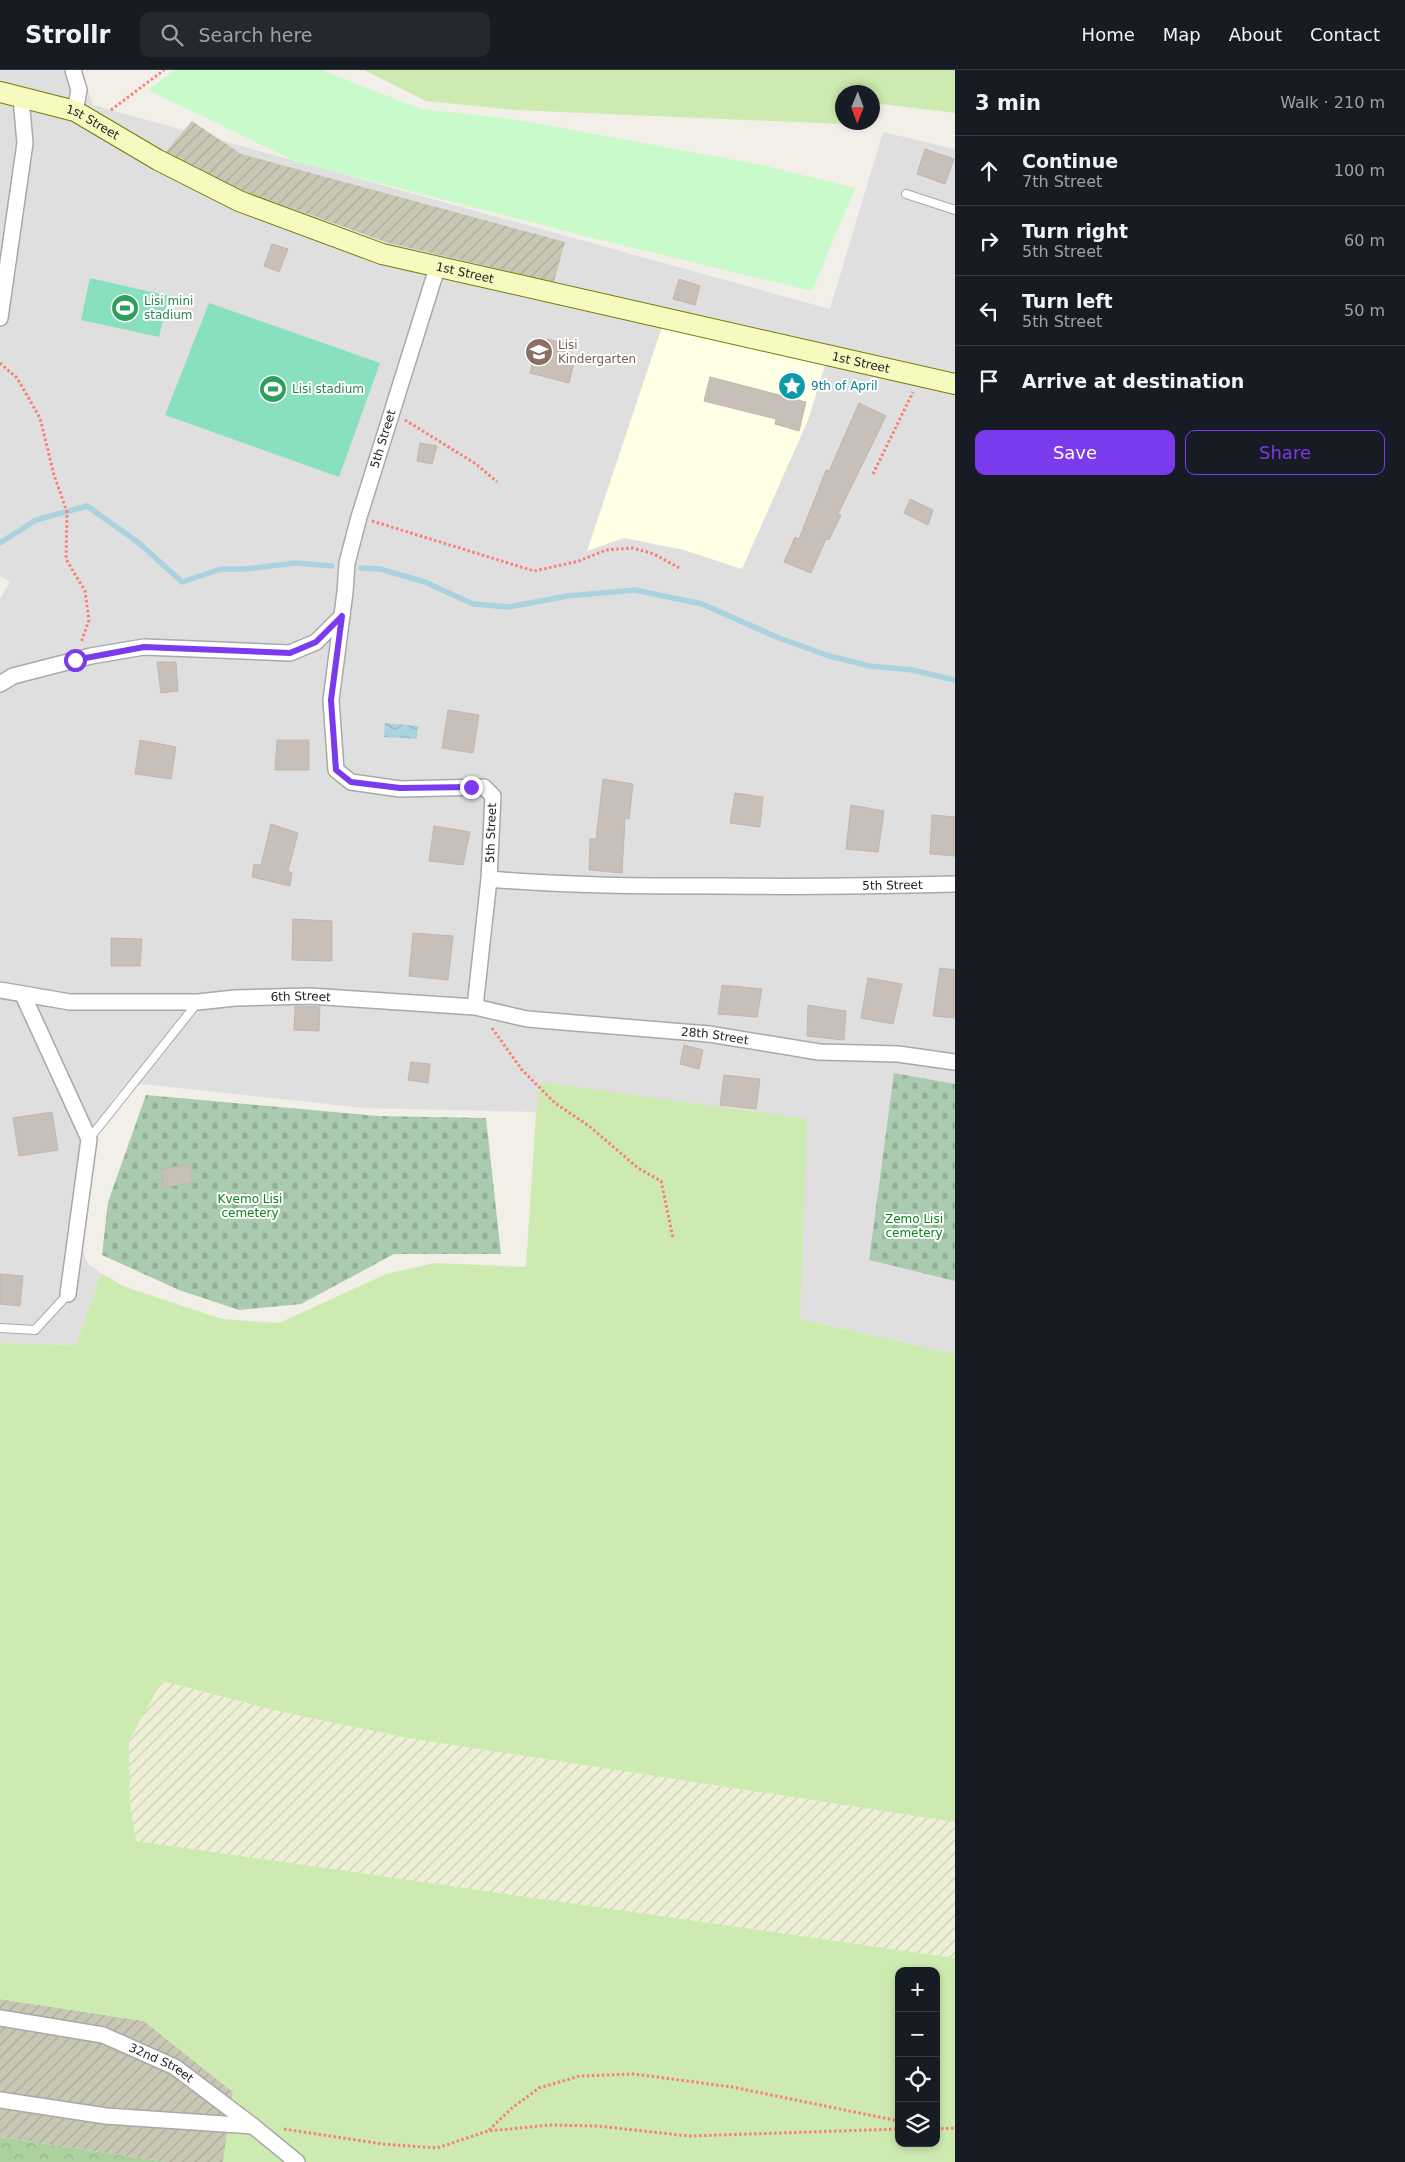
<!DOCTYPE html>
<meta charset="utf-8">
<style>
:root{--surface:#171b24;--page:#242831;--text:#f1f3f6;--muted:#9ea1a6;--line:#363941;--accent:#7c3aed}
body{margin:0;font-family:"DejaVu Sans",sans-serif;background:var(--page);color:var(--text)}
.controls{position:absolute;right:15px;bottom:15px;display:grid;overflow:hidden;border-radius:10px;box-shadow:0 2px 8px #0003}
.controls button{width:45px;height:45px;display:grid;place-items:center;padding:0;border:0;border-bottom:1px solid var(--line);background:var(--surface);color:var(--text);font:25px sans-serif}
.compass{position:absolute;left:835px;top:15px;width:45px;height:45px;border-radius:50%;background:var(--surface);box-shadow:0 2px 8px #0003;rotate:181deg}
.stop{position:absolute;width:15px;height:15px;margin:-11px;border:4px solid #7c3aed;border-radius:50%;background:#fff}
.stop.end{background:#7c3aed;border-color:#fff;box-shadow:0 1px 5px #0008}
.list{margin:0;padding:0;list-style:none}
h2{display:flex;justify-content:space-between;align-items:center;height:65px;margin:0;padding:0 20px;font-size:21px}
h2 small{font-size:16px;font-weight:400;color:var(--muted)}
.list li{display:grid;grid-template-columns:32px 1fr auto;gap:15px;align-items:center;box-sizing:border-box;height:70px;padding:0 20px;border-top:1px solid var(--line)}
.list b{display:block;font-size:19px;white-space:nowrap}
.list p{margin:0;font-size:16px;white-space:nowrap;color:var(--muted)}
.list em{font-size:16px;font-style:normal;color:var(--muted)}
.actions{display:flex;gap:10px;padding:15px 20px}
.actions a{flex:1;padding:11px 0;border:1px solid var(--accent);border-radius:10px;text-align:center;font-size:18px;color:var(--accent)}
.actions .main{background:var(--accent);color:#fff}
.icon{flex:none;width:28px;height:28px;fill:none;stroke:currentColor;stroke-width:2;stroke-linecap:round;stroke-linejoin:round}
.map{position:relative;flex:none;width:955px;height:2092px;overflow:hidden}
header{display:flex;align-items:center;gap:30px;box-sizing:border-box;height:70px;padding:0 25px;background:var(--surface);border-bottom:1px solid var(--line)}
header strong{font-size:24px}
nav{display:flex;gap:28px;margin-inline-start:auto;font-size:18px}
.search{width:350px;height:45px;background:var(--page);display:flex;align-items:center;gap:12px;box-sizing:border-box;padding:0 18px;border-radius:10px;color:var(--muted);font-size:19px}
main{display:flex}
aside{flex:1;background:var(--surface)}
.map>svg:first-child{display:block}
.residential{fill:#e0dfdf}
.education{fill:#ffffe5}
.construction{fill:url(#construction-furrows)}
.farmland{fill:url(#farmland-furrows)}
.grass{fill:#cdebb0;fill-rule:evenodd}
.forest{fill:url(#forest-crowns)}
.cemetery{fill:url(#cemetery-stones)}
.park{fill:#c8facc}
.pitch{fill:#88e0be}
.water{fill:url(#water-waves)}
.lines{fill:none;stroke-linecap:round;stroke-linejoin:round}
.stream{stroke:#aad3df;stroke-width:5.5}
.building{fill:#c7bfb8;stroke:#c4b6ab}
.service-casing{stroke:#a9a9a9;stroke-width:10}
.minor-casing{stroke:#a9a9a9;stroke-width:18}
.secondary-casing{stroke:#707d05;stroke-width:22}
.path{stroke:#fa8072;stroke-width:3;stroke-dasharray:2.5 2.5;stroke-linecap:butt}
.service{stroke:#fff;stroke-width:8}
.minor{stroke:#fff;stroke-width:15}
.secondary{stroke:#f7fabf;stroke-width:20}
.route{stroke:#7c3aed;stroke-width:6}
.labels{text-anchor:middle;dominant-baseline:central;stroke-width:4;stroke-linejoin:round;paint-order:stroke}
.street-label{font-size:12px;fill:#222;stroke:#fff}
.leisure-label{font-size:12px;fill:#27864d;stroke:#fff;text-anchor:start}
.education-label{font-size:12px;fill:#785e54;stroke:#fff;text-anchor:start}
.culture-label{font-size:12px;fill:#0d838f;stroke:#fff;text-anchor:start}
.park-label{font-size:12px;fill:#0c8416;stroke:#fff}
</style>
<header>
<strong>Strollr</strong>
<div class="search"><svg class="icon" aria-label="search" viewBox="0 0 24 24"><circle cx="10" cy="10" r="6"/><path d="M15 15l6 6"/></svg>Search here</div>
<nav><a>Home</a><a>Map</a><a>About</a><a>Contact</a></nav>
</header>
<main>
<div class="map">
<svg width="955" height="2092" viewBox="0 0 955 2092">
<defs>
<pattern id="construction-furrows" width="10" height="10" patternUnits="userSpaceOnUse" patternTransform="scale(1.25)"><rect width="10" height="10" fill="#c7c7b4"/><path d="M-1 1l2-2M0 10L10 0M9 11l2-2" fill="none" stroke="#abab9a"/></pattern>
<pattern id="farmland-furrows" width="10" height="10" patternUnits="userSpaceOnUse" patternTransform="scale(1.25)"><rect width="10" height="10" fill="#eef0d5"/><path d="M-1 1l2-2M0 10L10 0M9 11l2-2" fill="none" stroke="#ccceb7"/></pattern>
<pattern id="forest-crowns" width="20" height="18" patternUnits="userSpaceOnUse" patternTransform="scale(1.25)"><rect width="20" height="18" fill="#add19e"/><path d="M2 6a3 3 0 1 1 6 0M12 15a3 3 0 1 1 6 0" fill="none" stroke="#95b388"/></pattern>
<pattern id="cemetery-stones" width="16" height="16" patternUnits="userSpaceOnUse" patternTransform="scale(1.25)"><rect width="16" height="16" fill="#aacbaf"/><path d="M2 7V4a2 2 0 0 1 4 0v3zM10 15v-3a2 2 0 0 1 4 0v3z" fill="#92ae96"/></pattern>
<pattern id="water-waves" width="16" height="10" patternUnits="userSpaceOnUse" patternTransform="scale(1.25)"><rect width="16" height="10" fill="#aad3df"/><path d="M0 5q4-4 8 0t8 0" fill="none" stroke="#92b5bf"/></pattern>
</defs>
<rect width="100%" height="100%" fill="#f2efe9"/>
<polygon class="residential" points="0,0 81,0 93,35 830,239 883,62 955,79 955,1284 800,1249 541,1013 536,1042 365,1038 132,1013 114,1027 95,1060 81,1177 88,1194 101,1203 76,1275 0,1273 0,529 10,512 0,506"/>
<polygon class="education" points="662,257 825,295 808,350 742,499 684,480 624,468 587,481"/>
<g class="construction">
<polygon points="192,51 241,84 565,172 554,212 389,173 219,112 166,82"/>
<polygon points="0,1929 144,1951 233,2022 223,2092 166,2092 0,2067"/>
</g>
<polygon class="farmland" points="161,1611 278,1641 408,1668 955,1752 955,1888 136,1772 130,1734 129,1670"/>
<g class="grass">
<polygon points="364,0 955,0 955,43 873,33 872,22 842,22 843,54 515,40 426,31"/>
<path d="M541 1012 807 1049 800 1249 955 1284V1752L408 1668 278 1641 162 1611 129 1670 130 1734 136 1771 955 1888V2092H223L233 2022 144 1951 0 1929V1273L76 1275 101 1203 123 1216 222 1249 279 1253 386 1204 435 1193 526 1197 536 1042ZM899 1901H936V2073H899Z"/>
</g>
<polygon class="forest" points="0,2067 166,2092 0,2092"/>
<g class="cemetery">
<polygon points="894,1003 955,1014 955,1211 869,1190"/>
<polygon points="146,1025 378,1046 486,1048 501,1184 394,1184 301,1234 239,1240 179,1220 102,1185 108,1132"/>
</g>
<polygon class="park" points="175,0 321,0 421,39 513,49 762,95 855,118 812,221 589,167 297,92 148,20"/>
<g class="pitch">
<polygon points="90,208 169,226 159,267 81,250"/>
<polygon points="209,233 380,293 339,407 165,345"/>
</g>
<polygon class="water" points="385,653 418,656 417,669 384,667"/>
<g class="lines">
<g class="stream">
<polyline points="0,473 36,450 87,436 139,473 182,512 221,499 245,499 295,493 332,496"/>
<polyline points="361,498 380,499 425,512 473,534 509,537 567,526 635,520 702,534 779,568 829,586 870,596 913,600 955,610"/>
</g>
</g>
<g class="building">
<polygon points="925,79 954,89 945,114 917,104"/>
<polygon points="272,174 288,179 279,202 264,196"/>
<polygon points="679,209 700,216 695,235 673,229"/>
<polygon points="547,269 571,275 568,291 574,292 569,313 530,303 537,275 546,277"/>
<polygon points="710,307 806,332 799,361 775,354 776,349 704,331"/>
<polygon points="859,333 886,346 838,444 841,445 829,470 826,469 811,503 784,492 795,467 799,469 826,400 829,401"/>
<polygon points="420,373 437,376 432,394 417,391"/>
<polygon points="910,429 933,440 928,455 904,443"/>
<polygon points="157,592 176,592 178,621 161,623"/>
<polygon points="448,640 479,645 473,683 442,678"/>
<polygon points="140,670 176,677 171,709 135,704"/>
<polygon points="277,670 309,670 309,700 275,700"/>
<polygon points="603,709 633,714 629,749 625,748 622,803 589,800 590,769 596,769"/>
<polygon points="735,723 763,727 760,757 730,753"/>
<polygon points="851,735 884,741 878,782 846,779"/>
<polygon points="932,745 955,747 955,786 930,784"/>
<polygon points="271,754 298,763 288,801 292,803 290,816 252,807 254,794 261,795"/>
<polygon points="434,756 470,762 463,795 429,791"/>
<polygon points="293,849 332,851 332,891 292,890"/>
<polygon points="413,863 453,866 448,910 409,906"/>
<polygon points="111,868 142,869 140,896 111,896"/>
<polygon points="940,898 955,900 955,948 933,946"/>
<polygon points="868,908 902,914 893,954 861,948"/>
<polygon points="722,915 762,919 757,947 718,944"/>
<polygon points="808,935 846,941 844,970 807,966"/>
<polygon points="295,936 320,937 319,961 294,960"/>
<polygon points="684,975 703,980 699,999 680,994"/>
<polygon points="411,992 430,994 428,1013 408,1010"/>
<polygon points="724,1005 760,1009 756,1039 720,1035"/>
<polygon points="52,1042 58,1080 19,1086 13,1048"/>
<polygon points="189,1095 192,1113 164,1117 161,1099"/>
<polygon points="0,1204 23,1206 20,1236 0,1234"/>
</g>
<g class="lines">
<g class="service-casing">
<g id="service">
<polyline points="906,124 955,140"/>
<polyline points="89,1069 198,932"/>
<polyline points="0,1258 35,1260 68,1224"/>
</g>
</g>
<g class="minor-casing">
<g id="minor">
<polyline points="73,0 79,20 75,41"/>
<path id="s1" d="M438 195 359 447 347 493 345 522 331 630 336 700 351 712 400 719 484 717 493 726 489 809C567 816 645 816 724 816 801 817 878 816 955 814"/>
<polyline points="0,248 25,73 21,28"/>
<polyline points="0,614 13,606 91,586 144,577 290,583 316,572 342,546"/>
<path id="s2" d="M0 920 70 932H198L235 928 309 926 475 937 489 809"/>
<polyline points="23,925 89,1069 68,1224"/>
<path id="s3" d="M475 937 527 949 709 964 819 982 898 984 955 992"/>
<path id="s4" d="M0 1948 103 1965 175 1997 253 2056 297 2092"/>
<polyline points="0,2030 106,2046 253,2056"/>
</g>
</g>
<g class="secondary-casing">
<g id="secondary">
<path id="s5" d="M0 22 75 41 158 90 239 131 382 184 955 314"/>
</g>
</g>
<g class="path">
<polyline points="111,40 164,0"/>
<polyline points="0,293 17,308 40,348 54,405 67,442 66,489 85,521 89,550 81,573"/>
<polyline points="405,350 476,394 497,412"/>
<polyline points="873,404 913,322"/>
<polyline points="372,451 534,501 579,491 606,480 633,478 654,484 681,499"/>
<polyline points="492,958 522,1000 555,1033 589,1056 638,1098 661,1111 673,1168"/>
<polyline points="284,2059 382,2074 437,2078 488,2061 551,2055 598,2056 689,2066 899,2059"/>
<polyline points="936,2059 955,2058"/>
<polyline points="489,2060 512,2038 539,2018 580,2006 634,2004 732,2017 899,2051"/>
</g>
<use href="#service" class="service"/>
<use href="#minor" class="minor"/>
<use href="#secondary" class="secondary"/>
</g>
<g class="lines">
<polyline class="route" points="75,590 144,577 290,583 316,572 342,546 331,630 336,700 351,712 400,718 471,717"/>
</g>
<defs>
<g id="stadium-disc" transform="scale(1.4375)"><circle r="9.5" fill="#2e9e5b" stroke="#fff"/><path d="M0-5a6.5 5 0 1 0 0 10a6.5 5 0 1 0 0-10ZM-3.5-1.8h7v3.6h-7Z" fill="#fff"/></g>
<g id="school-disc" transform="scale(1.4375)"><circle r="9.5" fill="#8d6e63" stroke="#fff"/><path d="M0-5L7-2L0 1L-7-2ZM-4 1L0 2.5L4 1V4Q0 6-4 4Z" fill="#fff"/></g>
<g id="sight-disc" transform="scale(1.4375)"><circle r="9.5" fill="#0f9aa8" stroke="#fff"/><path d="M0-6L1.8-2.2L6-1.7L2.9 1.2L3.7 5.4L0 3.3L-3.7 5.4L-2.9 1.2L-6-1.7L-1.8-2.2Z" fill="#fff"/></g>
</defs>
<g fill-rule="evenodd">
<use href="#stadium-disc" x="125" y="238"/>
<use href="#school-disc" x="539" y="282"/>
<use href="#sight-disc" x="792" y="316"/>
<use href="#stadium-disc" x="273" y="319"/>
</g>
<g class="labels">
<g class="street-label">
<text stroke="none"><textPath href="#s5" startOffset="98">1st Street</textPath></text>
<text stroke="none"><textPath href="#s5" startOffset="502">1st Street</textPath></text>
<text stroke="none"><textPath href="#s5" startOffset="908">1st Street</textPath></text>
<text transform="translate(383 369) rotate(-73)">5th Street</text>
<text transform="translate(491 763) rotate(-88)">5th Street</text>
<text stroke="none"><textPath href="#s1" startOffset="1172">5th Street</textPath></text>
<text stroke="none"><textPath href="#s2" startOffset="302">6th Street</textPath></text>
<text stroke="none"><textPath href="#s3" startOffset="242">28th Street</textPath></text>
<text stroke="none"><textPath href="#s4" startOffset="169">32nd Street</textPath></text>
</g>
<g class="leisure-label">
<text x="144" y="231">Lisi mini<tspan x="144" dy="14">stadium</tspan></text>
<text x="292" y="319">Lisi stadium</text>
</g>
<g class="education-label">
<text x="558" y="275">Lisi<tspan x="558" dy="14">Kindergarten</tspan></text>
</g>
<g class="culture-label">
<text x="811" y="316">9th of April</text>
</g>
<g class="park-label">
<text x="250" y="1129">Kvemo Lisi<tspan x="250" dy="14">cemetery</tspan></text>
<text x="914" y="1149">Zemo Lisi<tspan x="914" dy="14">cemetery</tspan></text>
</g>
</g>
</svg>
<div class="controls">
<button>+</button>
<button>−</button>
<button><svg class="icon" aria-label="locate" viewBox="0 0 24 24"><circle cx="12" cy="12" r="6"/><path d="M12 2v4M12 18v4M2 12h4M18 12h4"/></svg></button>
<button><svg class="icon" aria-label="layers" viewBox="0 0 24 24"><path d="M12 4l9 5-9 5-9-5zM3 14l9 5 9-5"/></svg></button>
</div>
<svg class="compass" viewBox="-18 -18 36 36"><path d="M0-13l5 13h-10z" fill="#e53935"/><path d="M0 13l5-13h-10z" fill="#9ea1a6"/></svg>
<div class="stop" style="left:75px;top:590px"></div>
<div class="stop end" style="left:471px;top:717px"></div>
</div>
<aside>
<h2>3 min<small>Walk · 210 m</small></h2>
<ul class="list">
<li><svg class="icon" aria-label="ahead" viewBox="0 0 24 24"><path d="M12 20V5M6 11l6-6 6 6"/></svg><div><b>Continue</b><p>7th Street</p></div><em>100 m</em></li>
<li><svg class="icon" aria-label="right" viewBox="0 0 24 24"><path d="M7 20v-9h11M14 6l5 5-5 5"/></svg><div><b>Turn right</b><p>5th Street</p></div><em>60 m</em></li>
<li><svg class="icon" aria-label="left" viewBox="0 0 24 24"><path d="M17 20v-9H6M10 6l-5 5 5 5"/></svg><div><b>Turn left</b><p>5th Street</p></div><em>50 m</em></li>
<li><svg class="icon" aria-label="arrive" viewBox="0 0 24 24"><path d="M6 21V4h12l-3 4 3 4H6"/></svg><div><b>Arrive at destination</b></div></li>
</ul>
<div class="actions"><a class="main">Save</a><a>Share</a></div>
</aside>
</main>
